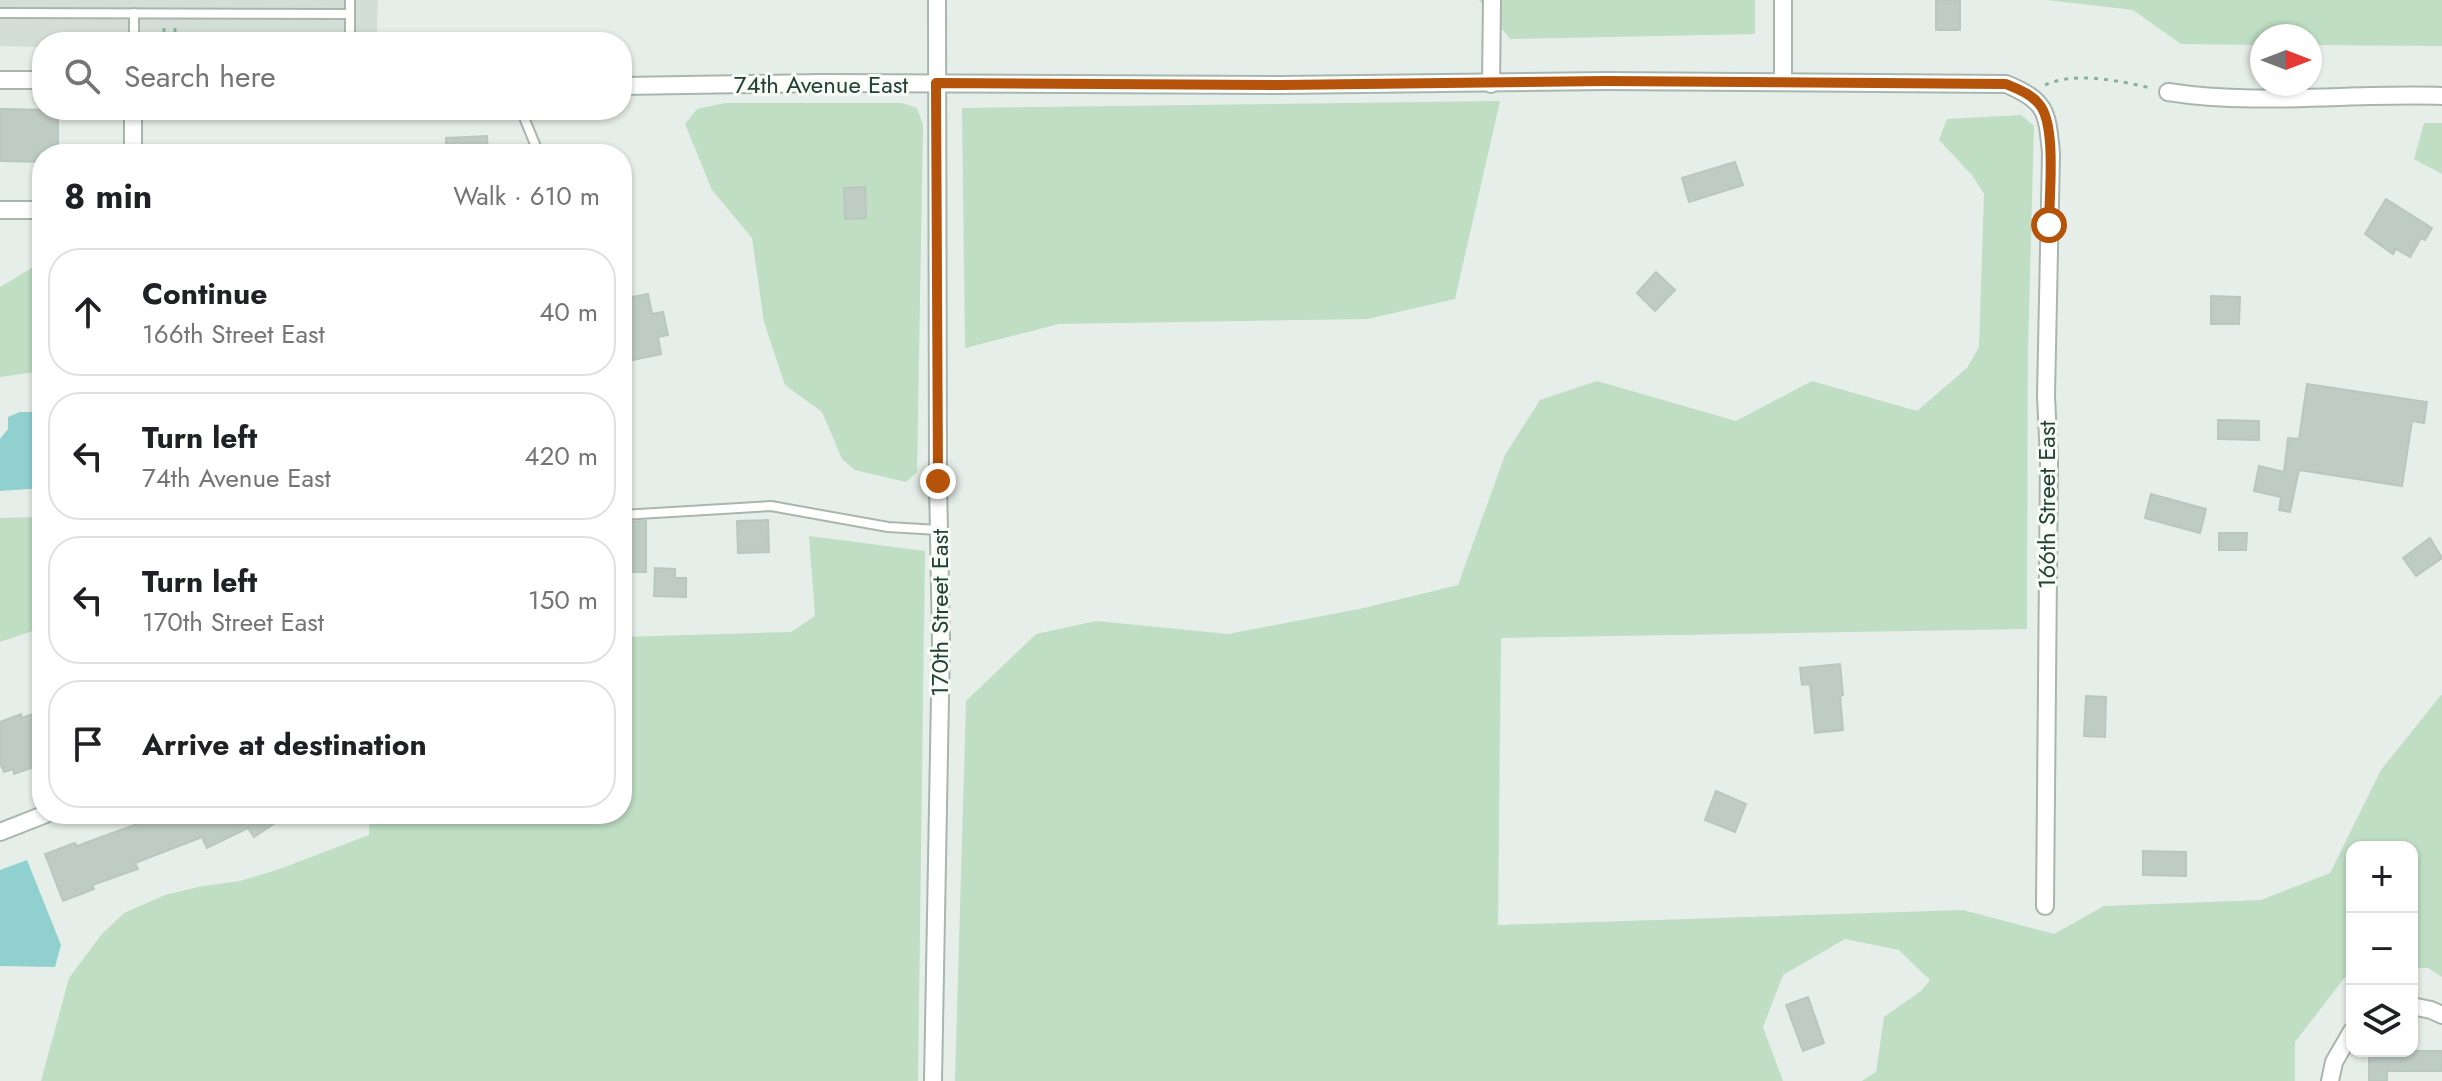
<!DOCTYPE html>
<meta charset="utf-8">
<style>
:root{--surface:#fff;--page:#f6f6f6;--text:#202124;--muted:#757577;--line:#e0e0e0}
body{margin:0;font-family:Jost,sans-serif;background:var(--page);color:var(--text)}
.controls{position:absolute;right:24px;bottom:24px;display:grid;overflow:hidden;border-radius:16px;box-shadow:0 2px 6px #0004}
.controls button{width:72px;height:72px;display:grid;place-items:center;padding:0;border:0;border-bottom:2px solid var(--line);background:var(--surface);color:var(--text);font:40px sans-serif}
.compass{position:absolute;left:2250px;top:24px;width:72px;height:72px;border-radius:50%;background:var(--surface);box-shadow:0 2px 6px #0004;rotate:90deg}
.stop{position:absolute;width:24px;height:24px;margin:-18px;border:6px solid #b45309;border-radius:50%;background:#fff}
.stop.end{background:#b45309;border-color:#fff;box-shadow:0 2px 8px #0008}
.list{margin:0;padding:0;list-style:none}
h2{display:flex;justify-content:space-between;align-items:center;height:104px;margin:0;padding:0 32px;font-size:34px}
h2 small{font-size:26px;font-weight:400;color:var(--muted)}
.list li{display:grid;grid-template-columns:52px 1fr auto;gap:24px;align-items:center;box-sizing:border-box;height:128px;margin:0 16px 16px;padding:0 16px;border:2px solid var(--line);border-radius:32px}
.list b{display:block;font-size:30px;white-space:nowrap}
.list p{margin:0;font-size:26px;white-space:nowrap;color:var(--muted)}
.list em{font-size:26px;font-style:normal;color:var(--muted)}
.icon{flex:none;width:44px;height:44px;fill:none;stroke:currentColor;stroke-width:2;stroke-linecap:round;stroke-linejoin:round}
.map{position:relative;flex:none;width:2442px;height:1081px;overflow:hidden}
.search{position:absolute;background:var(--surface);box-shadow:0 2px 6px #0004;left:32px;top:32px;width:600px;height:88px;display:flex;align-items:center;gap:20px;box-sizing:border-box;padding:0 28px;border-radius:32px;color:var(--muted);font-size:30px}
.panel{position:absolute;background:var(--surface);box-shadow:0 2px 6px #0004;left:32px;top:144px;width:600px;height:680px;border-radius:32px}
.map>svg:first-child{display:block}
.built{fill:#d4ded8}
.green{fill:#bfdec3}
.water{fill:#90d1d0}
.building{fill:#beccc4;stroke:#b8c8bf;stroke-width:2}
.lines{fill:none;stroke-linecap:round;stroke-linejoin:round}
.lane-casing{stroke:#a8b6af;stroke-width:12}
.street-casing{stroke:#a8b6af;stroke-width:20}
.path{stroke:#87b19d;stroke-width:3;stroke-dasharray:4 6;stroke-linecap:butt}
.lane{stroke:#fff;stroke-width:8}
.street{stroke:#fff;stroke-width:16}
.route{stroke:#b45309;stroke-width:10}
.labels{text-anchor:middle;dominant-baseline:central;stroke-width:6;stroke-linejoin:round;paint-order:stroke}
.street-label{font-size:24px;fill:#254034;stroke:#f6faf8}
</style>
<div class="map">
<svg width="2442" height="1081" viewBox="0 0 2442 1081">
<rect width="100%" height="100%" fill="#e6eee9"/>
<polygon class="built" points="0,0 378,0 377,42 42,42 42,47 0,46"/>
<g class="green">
<polygon points="1479,0 1755,0 1755,34 1510,39"/>
<polygon points="2047,0 2442,0 2442,46 2310,45 2310,36 2262,36 2262,45 2181,44 2133,10"/>
<polygon points="1500,101 1455,299 1367,319 1059,324 965,348 962,108"/>
<polygon points="725,103 902,103 917,108 923,125 917,472 906,482 855,470 842,459 822,412 785,385 764,322 752,238 712,190 685,124 697,109"/>
<polygon points="2021,115 2034,126 2028,348 2027,629 1501,638 1498,925 1963,910 2054,934 2104,906 2261,900 2330,873 2381,770 2442,694 2442,977 2428,968 2412,968 2412,847 2352,847 2352,968 2295,1042 2295,1081 1862,1081 1876,1072 1884,1017 1921,991 1930,980 1899,950 1845,939 1783,975 1763,1027 1783,1081 955,1081 966,701 1036,634 1096,621 1228,634 1364,608 1458,585 1505,455 1540,400 1597,381 1736,421 1812,381 1917,411 1967,368 1979,347 1984,194 1972,175 1939,140 1947,119"/>
<polygon points="2424,123 2442,123 2442,174 2414,159"/>
<polygon points="42,262 42,371 0,377 0,287"/>
<polygon points="42,517 42,628 0,642 0,518"/>
<polygon points="809,536 925,551 918,1081 41,1081 69,978 101,935 124,913 165,895 203,886 240,881 277,870 369,835 370,814 622,814 622,637 791,632 815,616"/>
</g>
<g class="water">
<polygon points="20,412 42,412 42,488 0,491 0,439 8,429 8,417"/>
<polygon points="27,860 61,945 55,967 0,966 0,870"/>
</g>
<g class="building">
<rect x="1936" y="0" width="24" height="30"/>
<polygon points="0,109 58,110 58,154 42,154 42,162 0,161"/>
<polygon points="487,136 488,154 446,154 446,138"/>
<polygon points="1735,162 1743,185 1689,202 1682,178"/>
<polygon points="865,187 866,218 845,219 844,188"/>
<polygon points="2386,199 2432,228 2425,240 2421,238 2410,257 2396,249 2393,254 2365,234"/>
<polygon points="1656,272 1675,290 1655,311 1637,293"/>
<polygon points="648,294 652,314 663,312 668,335 658,337 661,354 628,361 623,339 627,338 622,312 622,299"/>
<polygon points="2211,296 2240,297 2239,324 2211,324"/>
<polygon points="2307,384 2427,402 2424,423 2412,421 2402,486 2299,470 2290,512 2279,510 2281,497 2254,491 2259,466 2284,472 2288,438 2299,439"/>
<polygon points="2218,420 2259,421 2259,440 2218,439"/>
<polygon points="2151,494 2206,509 2200,533 2145,518"/>
<polygon points="768,520 769,552 738,553 737,521"/>
<polygon points="646,521 646,572 622,572 622,522"/>
<polygon points="2219,533 2247,533 2246,550 2219,550"/>
<polygon points="2430,538 2442,558 2416,576 2403,558"/>
<polygon points="655,568 675,569 675,578 686,578 686,597 654,596"/>
<polygon points="1840,664 1843,695 1840,696 1843,730 1815,733 1810,684 1802,685 1800,668"/>
<polygon points="2086,696 2106,697 2105,737 2084,736"/>
<polygon points="42,711 42,764 14,774 13,769 4,772 0,763 0,722 21,714 22,718"/>
<polygon points="1716,791 1746,804 1735,832 1705,820"/>
<polygon points="136,814 277,814 271,817 275,823 254,837 248,828 207,848 202,837 135,863 138,869 92,885 94,889 63,901 45,854 75,843 77,846 140,823"/>
<polygon points="2143,851 2186,852 2186,876 2143,875"/>
<polygon points="1808,997 1824,1043 1803,1051 1786,1005"/>
<polygon points="2369,1051 2442,1051 2442,1071 2387,1071 2387,1081 2369,1081"/>
</g>
<g class="lines">
<g class="lane-casing">
<g id="lane">
<polyline points="0,13 350,14"/>
<polyline points="134,42 134,13"/>
<polyline points="350,42 350,0"/>
<polyline points="521,110 539,154"/>
<polyline points="622,515 771,506 888,527 939,530"/>
</g>
</g>
<g class="street-casing">
<g id="street">
<polyline points="1783,0 1783,82"/>
<polyline points="0,80 42,80"/>
<polyline points="1491,84 1492,0"/>
<path d="M622 86 821 83 1281 85 1606 81 2006 84C2047 101 2047 112 2051 153L2046 396 2049 460 2045 906"/>
<path d="M2168 92C2257 106 2351 93 2442 96"/>
<polyline points="133,154 133,110"/>
<polyline points="0,210 42,210"/>
<polyline points="0,832 46,814"/>
<polyline points="2412,1006 2431,1010 2442,1015"/>
<polyline points="933,1081 941,642 938,481 937,0"/>
<polyline points="2330,1081 2334,1062 2352,1031"/>
</g>
</g>
<g class="path">
<polyline points="164,42 164,26"/>
<polyline points="175,42 175,25"/>
<path d="M2045 85C2076 71 2119 81 2151 88"/>
</g>
<use href="#lane" class="lane"/>
<use href="#street" class="street"/>
</g>
<g class="lines">
<path class="route" d="M938 481 936 83 1281 85 1606 81 2006 84C2018 89 2031 94 2039 104 2057 124 2049 197 2049 225"/>
</g>
<g class="labels">
<g class="street-label">
<text x="821" y="84">74th Avenue East</text>
<text transform="translate(2046 505) rotate(-90)">166th Street East</text>
<text transform="translate(939 613) rotate(-90)">170th Street East</text>
</g>
</g>
</svg>
<div class="controls">
<button>+</button>
<button>−</button>
<button><svg class="icon" aria-label="layers" viewBox="0 0 24 24"><path d="M12 4l9 5-9 5-9-5zM3 14l9 5 9-5"/></svg></button>
</div>
<svg class="compass" viewBox="-18 -18 36 36"><path d="M0-13l5 13h-10z" fill="#e53935"/><path d="M0 13l5-13h-10z" fill="#757577"/></svg>
<div class="stop" style="left:2049px;top:225px"></div>
<div class="stop end" style="left:938px;top:481px"></div>
<div class="search"><svg class="icon" aria-label="search" viewBox="0 0 24 24"><circle cx="10" cy="10" r="6"/><path d="M15 15l6 6"/></svg>Search here</div>
<section class="panel">
<h2>8 min<small>Walk · 610 m</small></h2>
<ul class="list">
<li><svg class="icon" aria-label="ahead" viewBox="0 0 24 24"><path d="M12 20V5M6 11l6-6 6 6"/></svg><div><b>Continue</b><p>166th Street East</p></div><em>40 m</em></li>
<li><svg class="icon" aria-label="left" viewBox="0 0 24 24"><path d="M17 20v-9H6M10 6l-5 5 5 5"/></svg><div><b>Turn left</b><p>74th Avenue East</p></div><em>420 m</em></li>
<li><svg class="icon" aria-label="left" viewBox="0 0 24 24"><path d="M17 20v-9H6M10 6l-5 5 5 5"/></svg><div><b>Turn left</b><p>170th Street East</p></div><em>150 m</em></li>
<li><svg class="icon" aria-label="arrive" viewBox="0 0 24 24"><path d="M6 21V4h12l-3 4 3 4H6"/></svg><div><b>Arrive at destination</b></div></li>
</ul>
</section>
</div>
